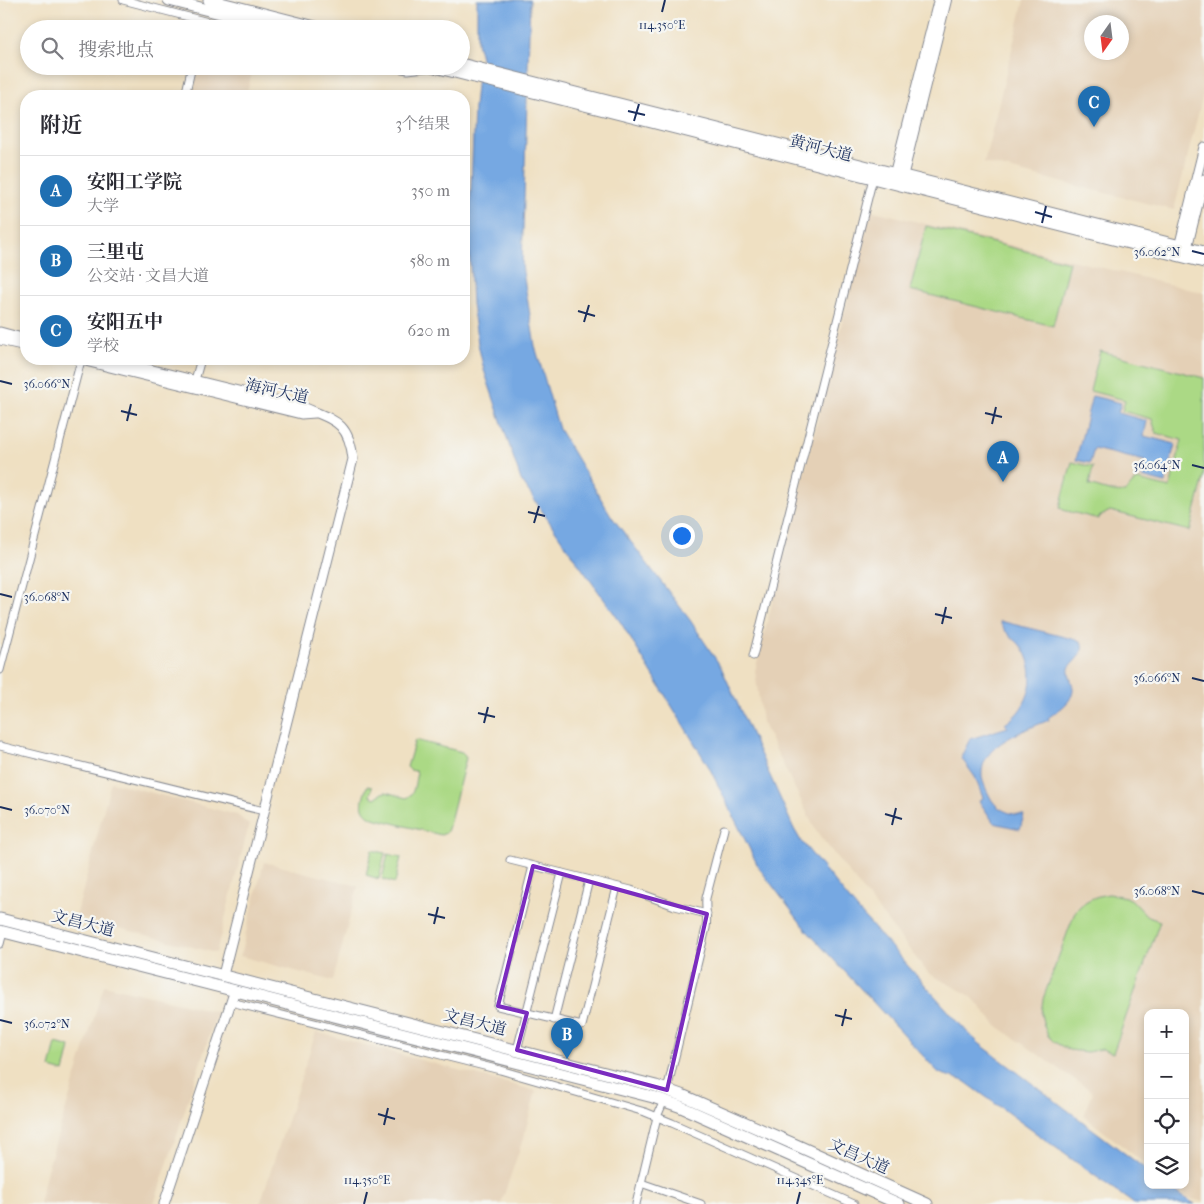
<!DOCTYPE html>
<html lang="zh">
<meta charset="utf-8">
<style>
:root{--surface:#fff;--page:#f7f7f7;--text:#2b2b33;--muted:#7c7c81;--line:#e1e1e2;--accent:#1f6fb2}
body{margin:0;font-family:"IM FELL French Canon","Noto Serif SC",serif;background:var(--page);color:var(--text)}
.controls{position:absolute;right:15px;bottom:15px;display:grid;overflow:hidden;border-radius:10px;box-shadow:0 2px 8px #0003}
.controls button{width:45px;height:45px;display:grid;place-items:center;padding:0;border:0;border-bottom:1px solid var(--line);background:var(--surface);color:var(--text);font:25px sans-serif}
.compass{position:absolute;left:1084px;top:15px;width:45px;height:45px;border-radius:50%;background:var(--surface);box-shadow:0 2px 8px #0003;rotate:194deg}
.you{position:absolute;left:681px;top:535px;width:18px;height:18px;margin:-12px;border:4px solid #fff;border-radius:50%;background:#1a73e8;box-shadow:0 0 0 8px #1a73e833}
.badge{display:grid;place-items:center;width:32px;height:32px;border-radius:50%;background:var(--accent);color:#fff;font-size:16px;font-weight:700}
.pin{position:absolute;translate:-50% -41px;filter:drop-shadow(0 1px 2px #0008)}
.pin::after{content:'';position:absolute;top:26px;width:18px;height:15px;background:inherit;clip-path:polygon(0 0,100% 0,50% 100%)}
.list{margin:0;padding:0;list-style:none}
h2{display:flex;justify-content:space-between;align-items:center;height:65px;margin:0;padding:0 20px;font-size:21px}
h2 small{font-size:16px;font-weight:400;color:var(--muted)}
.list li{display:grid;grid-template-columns:32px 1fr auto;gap:15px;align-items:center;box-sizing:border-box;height:70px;padding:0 20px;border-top:1px solid var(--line)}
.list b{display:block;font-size:19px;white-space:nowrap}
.list p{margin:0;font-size:16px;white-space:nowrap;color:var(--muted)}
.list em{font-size:16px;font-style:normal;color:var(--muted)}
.icon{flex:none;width:28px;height:28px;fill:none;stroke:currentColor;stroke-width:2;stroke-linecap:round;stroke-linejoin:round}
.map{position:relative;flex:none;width:1204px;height:1204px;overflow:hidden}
.search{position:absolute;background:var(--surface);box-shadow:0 2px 8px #0003;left:20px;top:20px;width:450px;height:55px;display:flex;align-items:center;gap:12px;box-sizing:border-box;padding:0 18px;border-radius:28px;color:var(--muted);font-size:19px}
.panel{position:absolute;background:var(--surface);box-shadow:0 2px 8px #0003;left:20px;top:90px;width:450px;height:275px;border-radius:20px}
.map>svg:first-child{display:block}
.built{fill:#e4d0b6;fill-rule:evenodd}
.green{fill:#abd985;stroke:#638472}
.water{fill:#76a8e2;stroke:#486ca0}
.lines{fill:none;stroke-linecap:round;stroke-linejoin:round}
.minor-casing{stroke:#858890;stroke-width:9}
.tertiary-casing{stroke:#858890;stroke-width:11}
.secondary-casing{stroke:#858890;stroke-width:12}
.primary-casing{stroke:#858890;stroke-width:13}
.minor{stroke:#fff;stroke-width:7}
.tertiary{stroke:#fff;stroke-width:9}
.secondary{stroke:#fff;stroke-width:10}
.primary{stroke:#fff;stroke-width:11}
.marked{fill:none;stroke:#7b2cbf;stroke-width:4;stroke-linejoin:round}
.ticks{fill:none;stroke:#1b2f5e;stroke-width:2}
.labels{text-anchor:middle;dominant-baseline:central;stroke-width:4.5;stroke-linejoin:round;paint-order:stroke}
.street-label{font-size:16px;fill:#1b2f5e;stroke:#f6f6f2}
.ticks-label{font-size:12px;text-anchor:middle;fill:#1b2f5e;stroke:#f6f6f2;stroke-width:4.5;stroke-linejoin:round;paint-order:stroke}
</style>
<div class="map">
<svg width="1204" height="1204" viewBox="0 0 1204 1204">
<rect width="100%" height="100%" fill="#f6f6f2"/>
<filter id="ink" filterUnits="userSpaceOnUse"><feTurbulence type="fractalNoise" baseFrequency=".02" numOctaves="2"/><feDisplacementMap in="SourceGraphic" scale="10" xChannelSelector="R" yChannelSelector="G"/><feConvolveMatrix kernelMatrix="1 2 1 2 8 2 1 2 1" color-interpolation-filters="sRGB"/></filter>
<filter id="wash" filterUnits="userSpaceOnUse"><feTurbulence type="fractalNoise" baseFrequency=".0096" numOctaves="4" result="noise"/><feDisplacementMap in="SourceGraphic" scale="20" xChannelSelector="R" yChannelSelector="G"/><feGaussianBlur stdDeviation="1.12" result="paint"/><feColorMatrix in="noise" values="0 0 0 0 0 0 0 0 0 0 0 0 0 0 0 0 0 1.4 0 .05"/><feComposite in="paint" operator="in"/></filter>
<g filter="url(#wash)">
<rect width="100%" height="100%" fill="#efe0c2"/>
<g class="built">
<path d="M1024 0H1204V91L1174 210 984 163ZM1092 22H1122V52H1092Z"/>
<polygon points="199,66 254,66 246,96 192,96"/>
<polygon points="870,210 1204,293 1204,1202 1187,1198 1172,1185 1185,1185 1185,1013 1148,1013 1148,1166 1084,1116 1093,1092 997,1026 971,996 928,973 816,831 762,722 755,671"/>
<polygon points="111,782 237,815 249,825 216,953 76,917"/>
<polygon points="264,862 358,886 333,981 240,956"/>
<polygon points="104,985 217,1012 154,1204 39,1204 47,1170"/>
<polygon points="316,1032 536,1091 524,1136 501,1204 260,1204"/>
</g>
<g class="green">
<polygon points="926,226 1069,262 1053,326 910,290"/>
<path d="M1100 351 1204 378V477L1190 531 1110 511 1099 517V519L1063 510 1060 507 1072 462 1093 467 1089 485C1096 487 1120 496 1126 491 1131 487 1130 484 1138 480L1170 488 1182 440 1156 433 1152 419 1122 411 1125 400 1090 391Z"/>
<path d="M415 740 462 752 466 758 448 829 446 833 441 835 373 818C357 810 363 800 367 786L372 787 370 796 375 798 382 793 386 792 406 798C416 793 414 783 417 773L415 771 410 770 407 767Z"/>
<polygon points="372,850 385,853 379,879 366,875"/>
<polygon points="388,854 401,857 395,883 382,879"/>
<path d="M1109 894 1126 897 1132 900 1148 917 1160 921 1113 1053 1102 1049 1087 1052 1069 1050 1054 1042 1048 1036 1044 1026 1041 1014 1043 999 1075 912C1084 900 1095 896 1109 894Z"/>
<polygon points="56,1043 70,1047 64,1072 50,1068"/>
</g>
<g class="water">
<polygon points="477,0 530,0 522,266 535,346 559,429 612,517 690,620 721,667 794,829 801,841 857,909 968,1033 980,1044 1148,1171 1148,1185 1167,1185 1186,1199 1195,1204 1134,1204 964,1081 939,1073 807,931 759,868 709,767 621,623 570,552 521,480 484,370 478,344 472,304 469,244 474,107 476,86 481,71 482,62 477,42"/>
<polygon points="1092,396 1121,403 1118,413 1147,421 1144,436 1175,444 1165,483 1142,477 1145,461 1094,449 1090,463 1076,460"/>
<path d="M1000 621 1081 641C1086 653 1075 659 1069 668 1068 675 1072 681 1073 688 1074 702 1057 711 1048 718L1049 720C1026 730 979 744 982 777 983 783 986 789 989 795 995 809 1009 815 1024 815L1020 829 994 823 979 801 983 798 975 777 962 759V755L970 739 1008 727 1005 724C1031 707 1040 671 1020 645 1014 638 1002 631 1000 621Z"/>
</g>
</g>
<g filter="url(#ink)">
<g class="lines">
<g class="minor-casing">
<g id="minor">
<polyline points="123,0 235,29"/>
<polyline points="388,66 408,70 434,67"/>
<polyline points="185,96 192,66"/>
<polyline points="195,380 201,359"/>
<polyline points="753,656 873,178"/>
<polyline points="0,670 81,360"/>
<polyline points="0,746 264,811"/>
<polyline points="510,860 631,890 675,906 707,914"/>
<polyline points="533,866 498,1006 582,1026 617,887"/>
<polyline points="0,944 3,932"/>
<polyline points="231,1002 500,1070 645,1112 672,1123 854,1204"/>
<polyline points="554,1020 589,880"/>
<polyline points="517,1050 562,873"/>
<path d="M667 1090 706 928C708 918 705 909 706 898L724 829"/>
<polyline points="641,1183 701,1204"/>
<polyline points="636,1204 657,1117 664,1100"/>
</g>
</g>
<g class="tertiary-casing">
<g id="tertiary">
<polyline points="1178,251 1204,147"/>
<polyline points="1186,252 1204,179"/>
<polyline points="0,332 26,339"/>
<polyline points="0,340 26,346"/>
<polyline points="77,359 301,414 315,413"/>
<path d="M108 359 303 407C333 420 349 421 353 459L223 975"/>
<polyline points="164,1204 235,990"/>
</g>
</g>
<g class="secondary-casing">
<g id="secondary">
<polyline points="893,181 939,0"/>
<polyline points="901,181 946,0"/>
</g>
</g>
<g class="primary-casing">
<g id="primary">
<polyline points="169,0 283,29"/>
<polyline points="209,0 323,29"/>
<polyline points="461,64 1204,252"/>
<polyline points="431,66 1204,262"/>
<polyline points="0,919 656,1086 684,1096 796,1145 927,1204"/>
<polyline points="0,931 653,1097 679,1106 899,1204"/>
</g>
</g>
<use href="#minor" class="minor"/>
<use href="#tertiary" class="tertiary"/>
<use href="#secondary" class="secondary"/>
<use href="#primary" class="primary"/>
</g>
</g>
<path class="marked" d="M533 866 707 914 667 1090 517 1050 527 1013 498 1006Z"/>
<path class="ticks" d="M662 12 665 0M628 111 645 115M634 121 639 104M1035 212 1052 217M1042 223 1046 206M1192 251 1204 254M578 311 595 316M584 322 589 305M0 381 12 384M121 411 137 415M985 413 1002 417M127 421 131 404M992 424 996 407M1192 465 1204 468M528 512 545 516M534 523 539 506M0 594 12 597M935 614 952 618M942 624 946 607M1192 678 1204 681M478 713 495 717M484 723 488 707M0 807 12 810M885 814 902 819M892 825 896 808M1192 891 1204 894M428 914 445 918M434 924 438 907M835 1015 852 1019M0 1020 12 1023M842 1026 846 1009M378 1114 395 1119M384 1125 388 1108M364 1204 367 1192M797 1204 800 1192"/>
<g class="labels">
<g class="street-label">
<text transform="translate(821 148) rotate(14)">黄河大道</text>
<text transform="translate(277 391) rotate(12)">海河大道</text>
<text transform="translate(83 923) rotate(14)">文昌大道</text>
<text transform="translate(475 1022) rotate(14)">文昌大道</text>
<text transform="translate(859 1156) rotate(24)">文昌大道</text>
</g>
</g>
<g class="ticks-label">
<text x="662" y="29">114.350°E</text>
<text x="1157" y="256">36.062°N</text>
<text x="47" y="388">36.066°N</text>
<text x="1157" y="469">36.064°N</text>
<text x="47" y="601">36.068°N</text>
<text x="1157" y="682">36.066°N</text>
<text x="47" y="814">36.070°N</text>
<text x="1157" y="895">36.068°N</text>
<text x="47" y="1028">36.072°N</text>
<text x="367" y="1184">114.350°E</text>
<text x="800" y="1184">114.345°E</text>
</g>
</svg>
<div class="controls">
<button>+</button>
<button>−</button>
<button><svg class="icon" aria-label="locate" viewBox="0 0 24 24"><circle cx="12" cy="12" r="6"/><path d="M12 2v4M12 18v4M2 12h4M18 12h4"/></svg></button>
<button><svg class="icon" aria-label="layers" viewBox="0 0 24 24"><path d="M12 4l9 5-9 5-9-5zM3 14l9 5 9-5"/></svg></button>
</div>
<svg class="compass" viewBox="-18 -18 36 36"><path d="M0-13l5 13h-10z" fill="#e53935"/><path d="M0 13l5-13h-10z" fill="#7c7c81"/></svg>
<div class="you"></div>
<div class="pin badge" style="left:1003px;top:482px">A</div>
<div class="pin badge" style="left:567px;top:1059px">B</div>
<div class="pin badge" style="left:1094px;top:127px">C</div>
<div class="search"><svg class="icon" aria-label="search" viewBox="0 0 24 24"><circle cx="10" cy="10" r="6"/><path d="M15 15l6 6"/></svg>搜索地点</div>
<section class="panel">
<h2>附近<small>3个结果</small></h2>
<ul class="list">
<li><span class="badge">A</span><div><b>安阳工学院</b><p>大学</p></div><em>350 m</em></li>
<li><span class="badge">B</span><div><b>三里屯</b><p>公交站 · 文昌大道</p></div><em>580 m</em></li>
<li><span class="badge">C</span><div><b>安阳五中</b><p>学校</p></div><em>620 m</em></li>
</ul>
</section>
</div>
